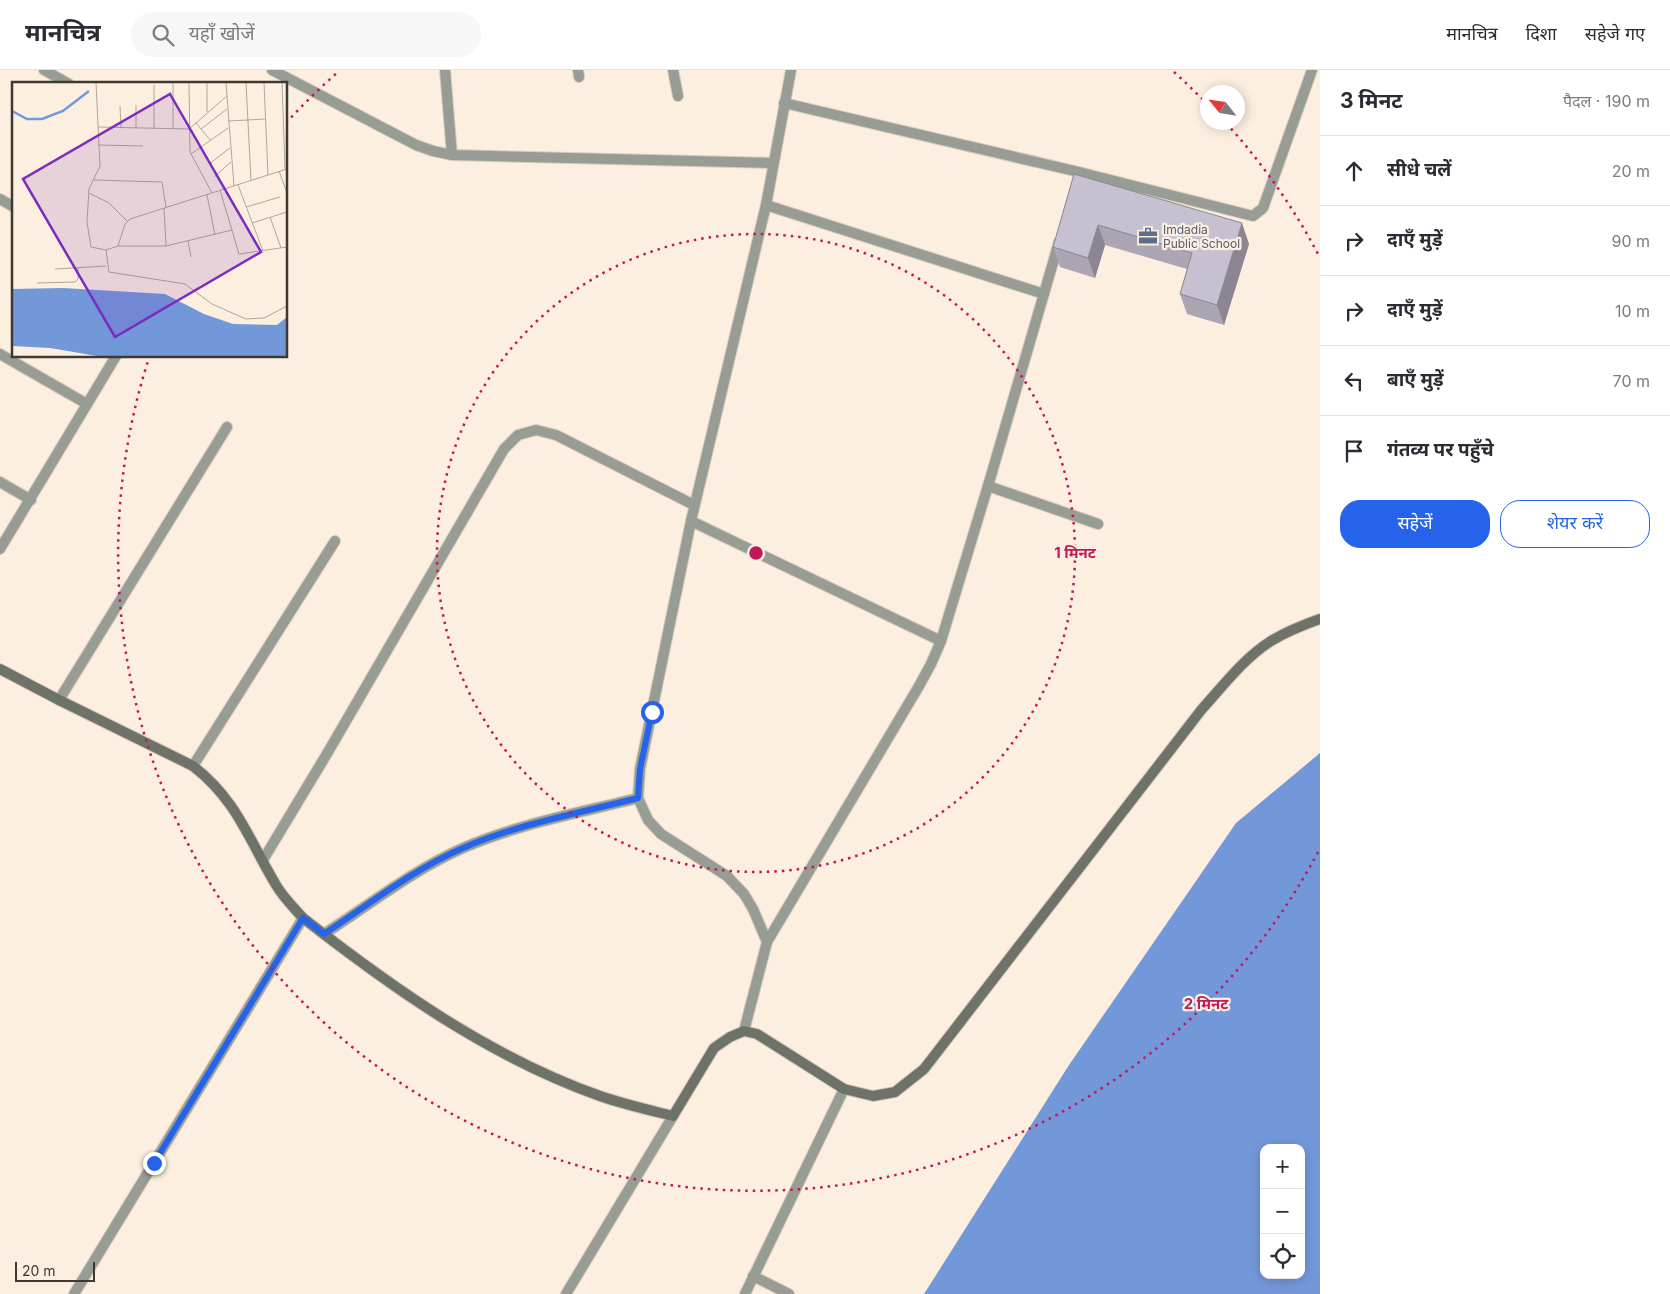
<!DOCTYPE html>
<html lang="hi">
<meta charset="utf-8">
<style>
:root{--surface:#fff;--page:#f7f7f7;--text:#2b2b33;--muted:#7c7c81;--line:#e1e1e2;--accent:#2563eb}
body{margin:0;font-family:Inter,"Noto Sans Devanagari",sans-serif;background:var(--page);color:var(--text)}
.controls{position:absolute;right:15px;bottom:15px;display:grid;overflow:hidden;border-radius:10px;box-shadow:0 2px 12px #0003}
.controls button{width:45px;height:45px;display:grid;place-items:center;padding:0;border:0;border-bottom:1px solid var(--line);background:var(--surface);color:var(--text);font:25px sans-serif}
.compass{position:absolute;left:1200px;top:15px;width:45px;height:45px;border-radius:50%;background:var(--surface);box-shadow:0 2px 12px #0003;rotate:300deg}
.scale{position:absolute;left:15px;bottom:12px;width:80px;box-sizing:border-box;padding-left:5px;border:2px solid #3e3933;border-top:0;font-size:14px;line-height:18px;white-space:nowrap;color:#3e3933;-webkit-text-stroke:4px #fcefdf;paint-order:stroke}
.stop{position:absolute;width:15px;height:15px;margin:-11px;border:4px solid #2563eb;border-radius:50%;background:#fff}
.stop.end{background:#2563eb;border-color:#fff;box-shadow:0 1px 5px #0008}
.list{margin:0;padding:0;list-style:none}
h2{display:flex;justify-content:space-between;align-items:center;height:65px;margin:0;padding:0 20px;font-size:21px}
h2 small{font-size:16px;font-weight:400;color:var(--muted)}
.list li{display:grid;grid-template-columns:32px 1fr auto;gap:15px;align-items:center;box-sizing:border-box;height:70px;padding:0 20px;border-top:1px solid var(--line)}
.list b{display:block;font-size:19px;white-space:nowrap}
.list em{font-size:16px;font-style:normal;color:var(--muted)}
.actions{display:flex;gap:10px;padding:15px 20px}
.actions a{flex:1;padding:11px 0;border:1px solid var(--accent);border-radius:20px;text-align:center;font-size:18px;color:var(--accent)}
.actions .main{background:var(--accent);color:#fff}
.icon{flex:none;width:28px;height:28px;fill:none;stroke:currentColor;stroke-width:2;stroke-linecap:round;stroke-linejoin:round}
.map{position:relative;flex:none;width:1320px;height:1224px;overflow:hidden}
header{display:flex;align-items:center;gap:30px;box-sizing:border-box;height:70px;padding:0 25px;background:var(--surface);border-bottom:1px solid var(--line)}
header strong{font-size:24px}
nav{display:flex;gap:28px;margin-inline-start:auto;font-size:18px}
.search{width:350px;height:45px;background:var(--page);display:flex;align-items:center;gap:12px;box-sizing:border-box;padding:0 18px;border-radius:28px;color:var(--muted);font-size:19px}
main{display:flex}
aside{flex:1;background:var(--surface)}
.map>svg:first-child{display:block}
.water{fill:#7398da;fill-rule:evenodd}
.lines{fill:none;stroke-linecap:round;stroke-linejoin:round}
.lane-casing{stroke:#d6cbbd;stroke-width:12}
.street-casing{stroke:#d6cbbd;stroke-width:12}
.secondary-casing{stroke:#d6cbbd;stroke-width:12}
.lane{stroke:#979c95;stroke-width:10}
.street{stroke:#979c95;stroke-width:10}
.secondary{stroke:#6d7369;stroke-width:10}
.wall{fill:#aba5b4}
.shaded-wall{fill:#8b8692}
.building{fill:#c7c0d1;stroke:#8b8692}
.route{stroke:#2563eb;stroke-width:6}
.ring{fill:none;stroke:#c2185b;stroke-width:2.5;stroke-dasharray:2.5 5}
.labels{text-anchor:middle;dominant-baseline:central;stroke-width:4.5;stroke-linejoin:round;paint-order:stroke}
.service-label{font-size:12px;fill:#4e5e75;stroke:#fcefdf;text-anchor:start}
.inset-river{fill:none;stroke:#7398da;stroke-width:2.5}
.inset-road{fill:none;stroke:#b0a69a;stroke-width:1}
.view{fill:#7b2cbf;fill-opacity:0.15;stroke:#7b2cbf;stroke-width:2.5}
.inset-edge{fill:none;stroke:#3e3933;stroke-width:2.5}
.centre{fill:#c2185b;stroke:#fcefdf;stroke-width:2.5}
.ring-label{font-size:15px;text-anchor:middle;font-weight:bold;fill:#c2185b;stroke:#fcefdf;stroke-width:4.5;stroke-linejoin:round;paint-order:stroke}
</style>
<header>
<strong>मानचित्र</strong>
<div class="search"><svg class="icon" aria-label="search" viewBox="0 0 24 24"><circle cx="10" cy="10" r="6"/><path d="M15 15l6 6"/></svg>यहाँ खोजें</div>
<nav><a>मानचित्र</a><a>दिशा</a><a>सहेजे गए</a></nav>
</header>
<main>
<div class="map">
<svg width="1320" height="1224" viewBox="0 0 1320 1224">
<rect width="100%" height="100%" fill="#fcefdf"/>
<path class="water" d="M1320 683V1224H924L1069 995 1236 753ZM1264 1078H1301V1205H1264Z"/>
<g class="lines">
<g class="lane-casing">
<g id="lane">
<polyline points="193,696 335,471"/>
<polyline points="74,1224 303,848"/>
<polyline points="566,1224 673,1046"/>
</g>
</g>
<g class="street-casing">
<g id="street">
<polyline points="44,0 69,14"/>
<polyline points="272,0 416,75 433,81 452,85 772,93"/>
<polyline points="445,0 452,85"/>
<polyline points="578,0 579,7"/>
<polyline points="673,0 678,26"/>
<polyline points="784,33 1079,102 1253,146 1263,138 1312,0"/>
<polyline points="0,129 14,137"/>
<polyline points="766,135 1044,224"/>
<polyline points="0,284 87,334"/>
<polyline points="0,412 31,430"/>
<polyline points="988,416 1098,454"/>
<polyline points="691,451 941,571"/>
<polyline points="0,479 116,286"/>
<polyline points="59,630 227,357"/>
<polyline points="263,790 328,682 504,379 518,365 536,360 556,365 694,435"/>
<path d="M324 864C369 835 413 800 463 778 518 754 579 743 638 728"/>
<polyline points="767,872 919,616 931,594 941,571 988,416 1059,172"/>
<polyline points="744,961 767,872 753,839 744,824 727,806 661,764 648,750 638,728 640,699 691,451 766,135 791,0"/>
<polyline points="753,1206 789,1224"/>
<polyline points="745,1224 844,1019"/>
</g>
</g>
<g class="secondary-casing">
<path id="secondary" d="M0 599 59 630 193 696C237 730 249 770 276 815 283 827 294 838 303 848 394 919 490 987 600 1026 623 1034 649 1040 673 1046L714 978 730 967 744 961 757 964 844 1019 873 1026 895 1022 924 999 1202 639C1223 616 1244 588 1271 571 1286 562 1303 555 1320 549"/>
</g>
<use href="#lane" class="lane"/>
<use href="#street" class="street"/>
<use href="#secondary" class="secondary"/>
</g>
<polygon class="wall" points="1074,104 1249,174 1224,255 1187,244 1180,224 1187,199 1105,175 1095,208 1060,197 1053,177"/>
<g class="shaded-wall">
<polygon points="1242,153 1249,174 1224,255 1217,235"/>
<polygon points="1098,155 1105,175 1095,208 1088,188"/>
</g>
<polygon class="building" points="1074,104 1242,153 1217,235 1180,224 1192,183 1098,155 1088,188 1053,177"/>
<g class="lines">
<path class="route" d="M154 1093 303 848 324 864C368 835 414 799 463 778 518 754 579 743 638 728L640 699 652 642"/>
</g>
<g class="ring">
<circle cx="756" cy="483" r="319"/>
<path d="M1318 782A637 637 0 0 1 148 291M286 53A637 637 0 0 1 338 2M1174 2A637 637 0 0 1 1206 33M1226 53A637 637 0 0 1 1318 184"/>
</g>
<defs>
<g id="office-bare" transform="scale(1.5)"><path d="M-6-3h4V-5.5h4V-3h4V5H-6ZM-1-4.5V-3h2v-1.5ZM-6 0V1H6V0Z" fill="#5c6f8a" stroke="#fcefdf" stroke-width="2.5" paint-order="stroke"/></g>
</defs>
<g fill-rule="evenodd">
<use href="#office-bare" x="1148" y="166"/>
</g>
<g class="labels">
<g class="service-label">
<text x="1163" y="159">Imdadia<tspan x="1163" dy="14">Public School</tspan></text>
</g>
</g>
<g transform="translate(12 12)">
<rect width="275" height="275" fill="#fcefdf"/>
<path d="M51 206 153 212 192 232 221 242 265 243 275 235V274H85L38 266 0 264V207Z" fill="#7398da"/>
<path class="inset-river" d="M0 29 15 37H30L51 29 77 9"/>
<path class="inset-road" d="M84 1 88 84 77 107 75 140 79 165 94 168 97 190 173 202 200 222 234 237 252 236 275 224M161 1V47M177 1 178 70 200 111M214 1 222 104M234 1 239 99M252 1 256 93M270 1 273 87M124 23V46M108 24 109 46M195 30V1M216 39 254 37M184 41 199 59M86 45 177 47 215 14M142 46V3M189 47 215 27M86 63 131 64M179 72 216 46M197 82 218 66M267 89 275 111M202 95 219 80M82 98 150 100 154 125M226 103 251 169M208 108 227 172 275 165M77 111 97 121 115 139M195 113 203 153M234 125 268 115M152 126 154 164M258 135 269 166M240 141 275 130M176 159 179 175M106 164H154L220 148M94 168 106 164 113 142 118 137 275 87M43 187 94 184M25 201 63 200 66 197V186"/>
<path class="view" d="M158 12 249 170 103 255 11 97Z"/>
<rect width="275" height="275" class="inset-edge"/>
</g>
<circle cx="756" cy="483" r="8" class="centre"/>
<g class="ring-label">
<text x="1075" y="488">1 मिनट</text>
<text x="1206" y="939">2 मिनट</text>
</g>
</svg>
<div class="controls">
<button>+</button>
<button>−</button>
<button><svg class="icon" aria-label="locate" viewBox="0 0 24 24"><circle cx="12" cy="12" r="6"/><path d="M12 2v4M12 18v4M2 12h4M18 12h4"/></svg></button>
</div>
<svg class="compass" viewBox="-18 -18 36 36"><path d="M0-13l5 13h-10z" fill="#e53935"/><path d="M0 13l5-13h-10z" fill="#7c7c81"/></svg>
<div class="scale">20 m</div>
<div class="stop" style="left:652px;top:642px"></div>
<div class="stop end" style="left:154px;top:1093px"></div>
</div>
<aside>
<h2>3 मिनट<small>पैदल · 190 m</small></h2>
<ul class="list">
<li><svg class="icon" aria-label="ahead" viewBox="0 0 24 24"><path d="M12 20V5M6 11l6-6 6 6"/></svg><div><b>सीधे चलें</b></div><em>20 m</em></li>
<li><svg class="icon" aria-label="right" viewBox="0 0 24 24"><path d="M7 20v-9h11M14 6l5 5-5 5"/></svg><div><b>दाएँ मुड़ें</b></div><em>90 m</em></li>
<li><svg class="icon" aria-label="right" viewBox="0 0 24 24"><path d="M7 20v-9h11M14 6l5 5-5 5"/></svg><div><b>दाएँ मुड़ें</b></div><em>10 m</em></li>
<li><svg class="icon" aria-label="left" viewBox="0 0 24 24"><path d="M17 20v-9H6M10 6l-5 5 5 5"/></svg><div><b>बाएँ मुड़ें</b></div><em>70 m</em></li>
<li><svg class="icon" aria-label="arrive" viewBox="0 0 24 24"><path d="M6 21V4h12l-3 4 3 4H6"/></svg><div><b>गंतव्य पर पहुँचे</b></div></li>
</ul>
<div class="actions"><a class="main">सहेजें</a><a>शेयर करें</a></div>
</aside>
</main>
